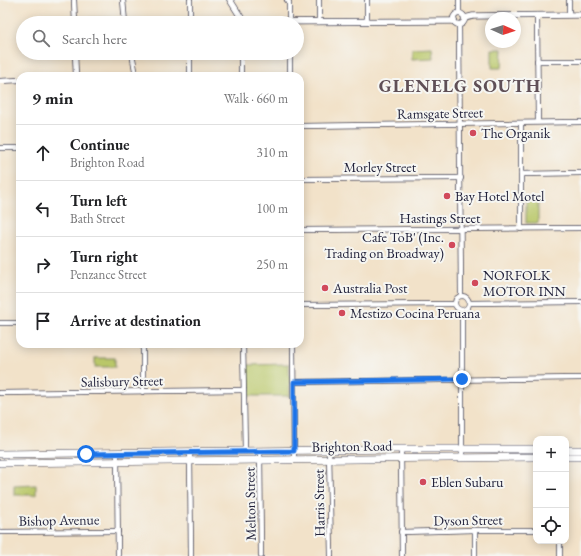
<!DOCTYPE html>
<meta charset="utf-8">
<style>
:root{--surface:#fff;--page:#f2f2f2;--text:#202124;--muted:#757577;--line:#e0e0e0}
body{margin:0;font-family:"EB Garamond",serif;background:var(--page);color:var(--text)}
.controls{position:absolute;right:12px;bottom:12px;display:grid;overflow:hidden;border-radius:8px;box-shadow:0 2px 10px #0003}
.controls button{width:36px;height:36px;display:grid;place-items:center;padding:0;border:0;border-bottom:1px solid var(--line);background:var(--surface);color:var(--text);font:20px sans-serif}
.compass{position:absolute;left:485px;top:12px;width:36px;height:36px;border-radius:50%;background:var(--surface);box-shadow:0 2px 10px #0003;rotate:93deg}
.stop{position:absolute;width:12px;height:12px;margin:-9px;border:3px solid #1a73e8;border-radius:50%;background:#fff}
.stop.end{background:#1a73e8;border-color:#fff;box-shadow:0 1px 4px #0008}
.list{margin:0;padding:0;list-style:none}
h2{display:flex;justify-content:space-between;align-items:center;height:52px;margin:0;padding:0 16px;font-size:17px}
h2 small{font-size:13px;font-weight:400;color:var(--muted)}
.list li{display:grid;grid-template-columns:26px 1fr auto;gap:12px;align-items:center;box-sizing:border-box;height:56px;padding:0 16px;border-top:1px solid var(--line)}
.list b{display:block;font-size:15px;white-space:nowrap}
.list p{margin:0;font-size:13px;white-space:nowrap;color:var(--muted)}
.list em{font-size:13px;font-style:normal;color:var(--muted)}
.icon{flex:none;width:22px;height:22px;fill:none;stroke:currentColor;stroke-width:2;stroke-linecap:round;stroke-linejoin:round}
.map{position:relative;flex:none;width:581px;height:556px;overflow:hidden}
.search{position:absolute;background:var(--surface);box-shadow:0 2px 10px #0003;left:16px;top:16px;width:288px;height:44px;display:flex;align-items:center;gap:10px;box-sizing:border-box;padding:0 14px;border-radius:22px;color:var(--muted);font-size:15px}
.panel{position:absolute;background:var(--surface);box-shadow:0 2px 10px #0003;left:16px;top:72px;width:288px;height:276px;border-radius:12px}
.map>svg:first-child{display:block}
.green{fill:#b9c769;stroke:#6e7452}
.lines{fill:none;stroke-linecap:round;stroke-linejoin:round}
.minor-casing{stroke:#413f50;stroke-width:6}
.tertiary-casing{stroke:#413f50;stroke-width:7}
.primary-casing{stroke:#413f50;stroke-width:8}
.minor{stroke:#fff;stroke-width:4.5}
.tertiary{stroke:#fff;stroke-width:5.5}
.primary{stroke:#fff;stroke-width:7}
.route{stroke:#1a73e8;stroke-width:5}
.poi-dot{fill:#d1495b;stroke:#f6f6f2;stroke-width:1.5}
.labels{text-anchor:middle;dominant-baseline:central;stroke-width:4;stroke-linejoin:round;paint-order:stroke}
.street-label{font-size:14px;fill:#22223b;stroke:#f6f6f2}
.poi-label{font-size:14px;fill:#22223b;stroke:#f6f6f2;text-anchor:start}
.district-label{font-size:18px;font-weight:bold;letter-spacing:1px;fill:#5f4f56;stroke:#f6f6f2}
</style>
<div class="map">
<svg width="581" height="556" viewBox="0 0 581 556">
<rect width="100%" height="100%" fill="#f6f6f2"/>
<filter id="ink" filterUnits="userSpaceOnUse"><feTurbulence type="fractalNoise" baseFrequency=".025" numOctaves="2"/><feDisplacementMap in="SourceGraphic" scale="8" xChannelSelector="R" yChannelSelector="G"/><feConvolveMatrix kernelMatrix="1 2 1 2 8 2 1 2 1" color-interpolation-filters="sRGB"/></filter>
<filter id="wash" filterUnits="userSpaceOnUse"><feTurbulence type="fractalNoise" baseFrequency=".012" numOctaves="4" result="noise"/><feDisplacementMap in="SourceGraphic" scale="16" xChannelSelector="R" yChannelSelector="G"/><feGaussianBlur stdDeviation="0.9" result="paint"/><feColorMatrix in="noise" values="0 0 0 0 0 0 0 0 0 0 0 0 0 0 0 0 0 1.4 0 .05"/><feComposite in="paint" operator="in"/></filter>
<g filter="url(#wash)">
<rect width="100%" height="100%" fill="#f2e2c9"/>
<g class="green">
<rect x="90" y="18" width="21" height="5"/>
<polygon points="432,48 433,58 412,59 412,49"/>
<polygon points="492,49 503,49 502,68 492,68"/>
<rect x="526" y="201" width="12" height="22"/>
<rect x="95" y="358" width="20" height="9"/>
<polygon points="289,364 290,396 248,396 247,365"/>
<polygon points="36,485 36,495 14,495 14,486"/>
</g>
</g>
<g filter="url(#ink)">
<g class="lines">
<g class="minor-casing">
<g id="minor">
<polyline points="74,0 75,23"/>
<polyline points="123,0 125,23"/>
<polyline points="190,0 190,23"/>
<polyline points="287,0 289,2 289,23"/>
<polyline points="319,0 319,22"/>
<polyline points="367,0 367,21"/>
<polyline points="459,0 459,13"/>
<polyline points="569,0 569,15"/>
<polyline points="537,15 538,122"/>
<polyline points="459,24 461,296"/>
<polyline points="75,53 76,76"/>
<polyline points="132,53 136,76"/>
<polyline points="190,53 190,76"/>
<polyline points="241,53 241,76"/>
<polyline points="290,53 290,76"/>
<polyline points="537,61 581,61"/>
<polyline points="0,81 20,80"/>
<polyline points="300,126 581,122"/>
<polyline points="0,148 20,148"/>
<polyline points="521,174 581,173"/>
<polyline points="300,179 461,178"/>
<polyline points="521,229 521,123"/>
<polyline points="300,230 581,228"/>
<circle cx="462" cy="303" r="7"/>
<polyline points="469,303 581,302"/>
<polyline points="300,305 455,304"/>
<polyline points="462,310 462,458"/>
<polyline points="0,323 20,323"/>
<polyline points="143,344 143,392"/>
<polyline points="243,344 245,451"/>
<polyline points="293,344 294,460"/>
<polyline points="294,382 581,378"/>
<polyline points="0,393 244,390"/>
<polyline points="401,449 402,556"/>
<polyline points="329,450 331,556"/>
<polyline points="260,451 261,556"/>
<polyline points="190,452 191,556"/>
<polyline points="117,453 118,556"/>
<polyline points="0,532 118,531"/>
<polyline points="401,532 475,530 536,530"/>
<polyline points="560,541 560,556"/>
<polyline points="475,556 475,530"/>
</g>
</g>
<g class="tertiary-casing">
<g id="tertiary">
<polyline points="230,0 242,19 248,22 454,21"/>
<circle cx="459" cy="19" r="5.5"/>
<polyline points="465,18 473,16 581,15"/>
</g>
</g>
<g class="primary-casing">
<g id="primary">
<polyline points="566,450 581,450"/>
<polyline points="0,454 401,449 536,449"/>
<polyline points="566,457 581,457"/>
<polyline points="0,463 536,457"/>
</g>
</g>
<use href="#minor" class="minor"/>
<use href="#tertiary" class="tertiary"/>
<use href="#primary" class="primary"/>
</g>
</g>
<g class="lines" filter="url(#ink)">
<polyline class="route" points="86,454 294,451 294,382 462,379"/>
</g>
<g class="poi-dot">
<circle cx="473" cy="133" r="4"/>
<circle cx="447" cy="196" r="4"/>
<circle cx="452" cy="245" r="4"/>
<circle cx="475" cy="283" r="4"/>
<circle cx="325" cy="288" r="4"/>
<circle cx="342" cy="313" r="4"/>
<circle cx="423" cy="482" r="4"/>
</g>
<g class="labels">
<g class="street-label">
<text transform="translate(440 113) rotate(-1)">Ramsgate Street</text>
<text x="380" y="167">Morley Street</text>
<text x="440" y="218">Hastings Street</text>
<text transform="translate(122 381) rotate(-1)">Salisbury Street</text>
<text transform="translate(352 446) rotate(-1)">Brighton Road</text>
<text transform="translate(319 503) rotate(-91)">Harris Street</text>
<text transform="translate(250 504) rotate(-91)">Melton Street</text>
<text transform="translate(59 520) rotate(-1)">Bishop Avenue</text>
<text transform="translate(468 520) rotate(-1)">Dyson Street</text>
</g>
<g class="poi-label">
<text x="481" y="133">The Organik</text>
<text x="455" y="196">Bay Hotel Motel</text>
<text x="444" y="237" text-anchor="end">Cafe ToB' (Inc.<tspan x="444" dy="16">Trading on Broadway)</tspan></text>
<text x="483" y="275">NORFOLK<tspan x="483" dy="16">MOTOR INN</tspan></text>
<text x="333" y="288">Australia Post</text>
<text x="350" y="313">Mestizo Cocina Peruana</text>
<text x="431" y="482">Eblen Subaru</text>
</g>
<g class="district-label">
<text x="460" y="85">GLENELG SOUTH</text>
</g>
</g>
</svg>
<div class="controls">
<button>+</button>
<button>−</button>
<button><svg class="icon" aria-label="locate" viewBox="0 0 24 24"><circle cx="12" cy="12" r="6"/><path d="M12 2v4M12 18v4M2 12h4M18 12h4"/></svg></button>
</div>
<svg class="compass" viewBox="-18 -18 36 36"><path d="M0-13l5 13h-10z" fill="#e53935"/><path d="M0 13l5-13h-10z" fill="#757577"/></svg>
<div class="stop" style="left:86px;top:454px"></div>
<div class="stop end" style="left:462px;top:379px"></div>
<div class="search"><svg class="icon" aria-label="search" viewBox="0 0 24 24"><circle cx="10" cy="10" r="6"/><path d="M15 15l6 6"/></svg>Search here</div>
<section class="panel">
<h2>9 min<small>Walk · 660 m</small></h2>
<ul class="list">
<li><svg class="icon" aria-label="ahead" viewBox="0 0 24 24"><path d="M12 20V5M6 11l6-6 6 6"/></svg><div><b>Continue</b><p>Brighton Road</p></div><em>310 m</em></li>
<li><svg class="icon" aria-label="left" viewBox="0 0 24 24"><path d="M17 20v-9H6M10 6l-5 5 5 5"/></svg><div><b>Turn left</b><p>Bath Street</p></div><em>100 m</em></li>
<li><svg class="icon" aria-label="right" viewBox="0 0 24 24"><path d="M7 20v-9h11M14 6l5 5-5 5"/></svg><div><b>Turn right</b><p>Penzance Street</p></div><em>250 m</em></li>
<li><svg class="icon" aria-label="arrive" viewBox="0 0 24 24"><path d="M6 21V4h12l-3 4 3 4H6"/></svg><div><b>Arrive at destination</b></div></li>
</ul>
</section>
</div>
